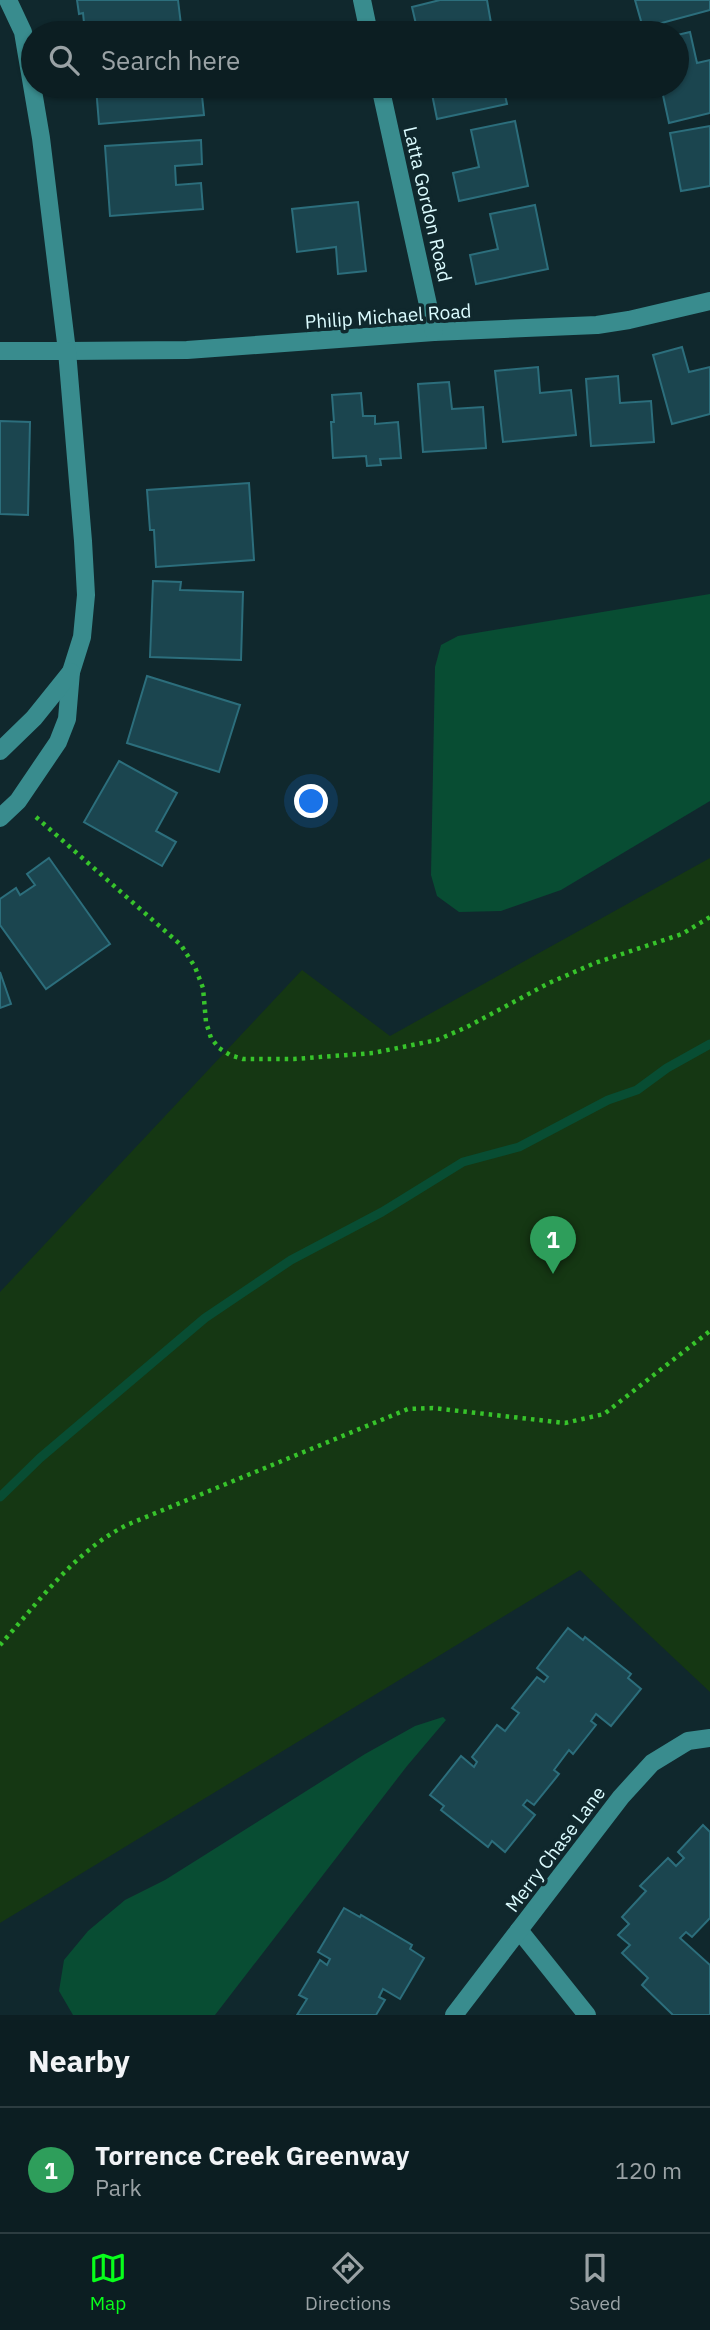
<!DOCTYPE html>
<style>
:root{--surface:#0c1e22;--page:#1a2b2f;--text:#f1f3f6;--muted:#9aa2a5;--line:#2c3c40;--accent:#08ff1b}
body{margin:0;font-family:"IBM Plex Sans",sans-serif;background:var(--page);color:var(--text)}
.you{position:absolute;left:312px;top:802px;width:24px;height:24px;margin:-18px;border:5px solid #fff;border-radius:50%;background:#1a73e8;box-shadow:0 0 0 10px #1a73e833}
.badge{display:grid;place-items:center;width:46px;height:46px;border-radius:50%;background:var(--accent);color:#fff;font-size:23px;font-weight:700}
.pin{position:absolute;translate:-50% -58px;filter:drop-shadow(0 2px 4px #0008)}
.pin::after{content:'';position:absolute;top:37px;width:24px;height:21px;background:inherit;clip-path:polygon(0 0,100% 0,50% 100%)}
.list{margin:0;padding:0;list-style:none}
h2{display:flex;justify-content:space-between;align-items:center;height:91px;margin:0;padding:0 28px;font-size:30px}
h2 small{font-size:23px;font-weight:400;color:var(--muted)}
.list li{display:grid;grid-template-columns:46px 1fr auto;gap:21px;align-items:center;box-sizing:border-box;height:126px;padding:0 28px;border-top:2px solid var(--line)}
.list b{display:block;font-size:26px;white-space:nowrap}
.list p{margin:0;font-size:23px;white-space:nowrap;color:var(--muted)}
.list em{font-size:23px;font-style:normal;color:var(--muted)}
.icon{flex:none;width:38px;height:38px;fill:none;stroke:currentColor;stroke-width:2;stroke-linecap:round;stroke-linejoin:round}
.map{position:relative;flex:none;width:710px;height:2015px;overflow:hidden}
.search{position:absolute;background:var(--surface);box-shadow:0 2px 5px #0004;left:21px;right:21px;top:21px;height:77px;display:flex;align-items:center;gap:18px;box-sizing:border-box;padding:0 24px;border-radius:38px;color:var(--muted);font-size:26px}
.sheet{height:217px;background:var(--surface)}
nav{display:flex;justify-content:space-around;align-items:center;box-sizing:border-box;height:98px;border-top:2px solid var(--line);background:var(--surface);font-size:19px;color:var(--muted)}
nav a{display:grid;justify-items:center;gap:4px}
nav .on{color:var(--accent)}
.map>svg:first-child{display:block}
.green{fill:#153713}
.water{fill:#084d33}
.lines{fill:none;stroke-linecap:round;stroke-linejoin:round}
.stream{stroke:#084d33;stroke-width:9}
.building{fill:#1b454f;stroke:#2c6e7c;stroke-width:2}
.path{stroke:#37c42b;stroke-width:4.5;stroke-dasharray:3.5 5;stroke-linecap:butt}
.minor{stroke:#398c8e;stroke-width:18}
.labels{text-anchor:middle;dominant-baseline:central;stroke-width:7;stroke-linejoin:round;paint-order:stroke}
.street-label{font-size:19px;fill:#dcfcff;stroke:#10282d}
</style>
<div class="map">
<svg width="710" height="2015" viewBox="0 0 710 2015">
<rect width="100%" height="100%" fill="#10282d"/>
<polygon class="green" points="710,858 710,1692 580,1570 0,1923 0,1292 302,970 390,1036"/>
<g class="water">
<polygon points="710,594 710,801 561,890 501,911 459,912 437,896 431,875 435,667 441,645 458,636"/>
<polygon points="443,1717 446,1720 407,1766 215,2015 73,2015 59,1991 64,1960 88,1931 125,1900 165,1880 365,1754 415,1726"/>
</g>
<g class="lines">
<polyline class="stream" points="0,1497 40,1458 205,1318 291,1260 382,1212 463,1162 519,1147 608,1100 637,1090 667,1068 710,1044"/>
</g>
<g class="building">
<polygon points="77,0 178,0 182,33 85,33 83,13 79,14"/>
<polygon points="440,0 487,0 491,23 439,33 418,33 412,7"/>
<polygon points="635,0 710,0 710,10 643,28"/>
<polygon points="690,32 697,63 710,60 710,113 669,123 661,86 677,86 677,35"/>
<polygon points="110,86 201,86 204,115 99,124 96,87"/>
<polygon points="446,86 503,86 507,104 437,119 431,89"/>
<polygon points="515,121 528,186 459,201 453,173 479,167 471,130"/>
<polygon points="710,126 710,186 681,191 670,133"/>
<polygon points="201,140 202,164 175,166 176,185 201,183 203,209 110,216 105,146"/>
<polygon points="358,202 366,271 338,274 336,247 297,252 292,209"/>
<polygon points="535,205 548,269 476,284 470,255 498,249 490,214"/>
<polygon points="682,347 689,372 710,367 710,414 672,424 653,355"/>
<polygon points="538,367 540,393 571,390 576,435 503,442 495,371"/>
<polygon points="618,376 620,403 651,401 654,442 591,446 586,379"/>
<polygon points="449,382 452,409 483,407 486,448 423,452 418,384"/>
<polygon points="361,393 363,416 375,416 375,424 398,422 401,458 380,459 381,465 367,466 366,456 333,458 331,422 334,422 332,395"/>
<polygon points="0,421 30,422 28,515 0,514"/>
<polygon points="249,483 254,560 156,567 154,530 150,530 147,490"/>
<polygon points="153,581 181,582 180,590 243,592 241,660 150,657"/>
<polygon points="147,676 240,705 219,772 127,743"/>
<polygon points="119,761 177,793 156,831 176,842 162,866 84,822"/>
<polygon points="49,858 110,944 46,989 0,925 0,899 16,888 20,895 35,885 27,874"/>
<polygon points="0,972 11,1004 0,1008"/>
<polygon points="568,1628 583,1640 585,1637 631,1674 628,1678 641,1689 611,1726 596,1714 591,1721 596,1725 573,1754 569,1750 554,1770 559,1774 534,1805 527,1800 523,1805 535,1815 505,1852 492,1841 488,1847 441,1810 444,1806 430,1795 461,1756 474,1767 477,1762 472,1757 497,1725 505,1731 519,1713 512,1708 537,1677 544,1682 548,1677 537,1668"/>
<polygon points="703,1825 710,1832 710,1918 692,1937 686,1932 680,1938 710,1965 710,2015 673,2015 642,1985 648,1978 622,1953 630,1945 618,1935 629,1924 622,1917 646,1891 640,1886 668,1858 676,1866 684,1858 678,1852"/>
<polygon points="344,1908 360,1917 361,1915 412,1945 410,1949 424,1958 400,1999 383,1989 379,1997 385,2000 376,2015 297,2015 307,1999 299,1995 320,1960 327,1965 330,1959 318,1952"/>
</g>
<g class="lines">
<g class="path">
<polyline points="36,817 181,945 195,967 203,988 206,1022 211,1038 219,1048 230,1055 243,1059 294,1059 373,1053 437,1040 467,1027 549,983 595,963 682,934 710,917"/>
<path d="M0 1645C38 1603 76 1549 129 1524L408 1409 433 1408 565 1423 604 1414 710 1331"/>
</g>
<g class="minor">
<polyline points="8,0 23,32 41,138 67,351 187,350 434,332 597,325 629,320 710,301"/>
<polyline points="362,0 369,33"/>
<polyline points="380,86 434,332"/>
<polyline points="0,351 67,351 83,541 86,595 82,637 71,672 67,719 58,742 18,801 0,818"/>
<polyline points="0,751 34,718 71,672"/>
<polyline points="519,1930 587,2015"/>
<polyline points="454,2015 621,1797 652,1763 688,1741 710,1738"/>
</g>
</g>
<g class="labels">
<g class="street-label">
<text transform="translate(428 204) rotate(77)">Latta Gordon Road</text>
<text transform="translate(388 316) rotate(-4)">Philip Michael Road</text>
<text transform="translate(555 1849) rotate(-53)">Merry Chase Lane</text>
</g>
</g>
</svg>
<div class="you"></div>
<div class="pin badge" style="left:553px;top:1274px;background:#2e9e5b">1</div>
<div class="search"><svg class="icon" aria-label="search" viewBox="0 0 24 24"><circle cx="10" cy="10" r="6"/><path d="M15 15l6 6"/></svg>Search here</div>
</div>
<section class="sheet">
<h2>Nearby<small></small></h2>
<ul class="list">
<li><span class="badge" style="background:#2e9e5b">1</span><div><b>Torrence Creek Greenway</b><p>Park</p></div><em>120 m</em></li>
</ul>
</section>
<nav>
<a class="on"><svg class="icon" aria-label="map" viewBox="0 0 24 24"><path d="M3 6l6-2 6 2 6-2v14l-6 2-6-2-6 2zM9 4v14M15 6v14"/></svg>Map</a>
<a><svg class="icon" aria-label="directions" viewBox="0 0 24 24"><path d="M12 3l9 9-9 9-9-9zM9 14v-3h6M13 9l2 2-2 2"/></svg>Directions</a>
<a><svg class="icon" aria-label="saved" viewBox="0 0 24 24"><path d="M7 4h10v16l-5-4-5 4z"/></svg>Saved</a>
</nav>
